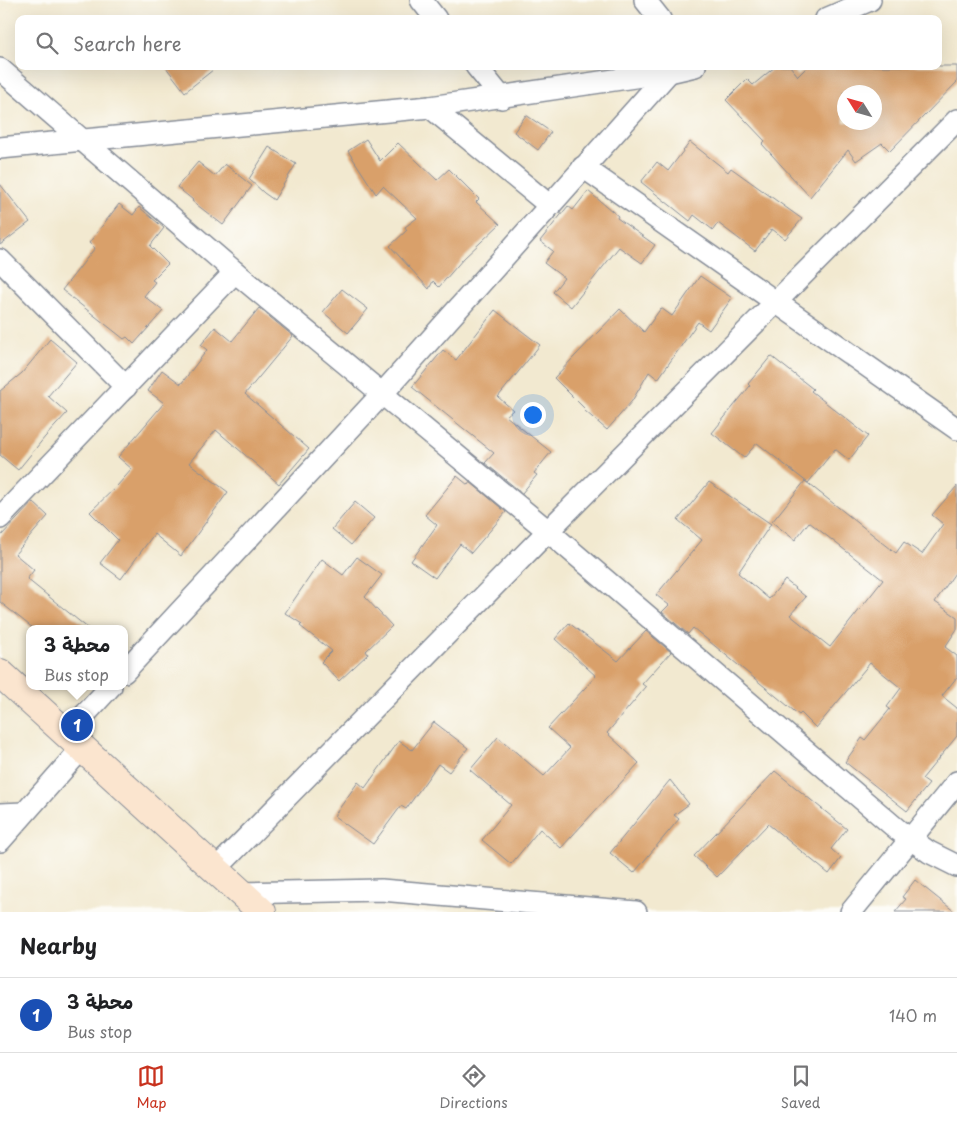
<!DOCTYPE html>
<meta charset="utf-8">
<style>
:root{--surface:#fff;--page:#f2f2f2;--text:#202124;--muted:#757577;--line:#e0e0e0;--accent:#c8321e}
body{margin:0;font-family:"Playpen Sans","Playpen Sans Arabic",sans-serif;background:var(--page);color:var(--text)}
.compass{position:absolute;left:837px;top:85px;width:45px;height:45px;border-radius:50%;background:var(--surface);box-shadow:0 5px 20px #0002;rotate:307deg}
.you{position:absolute;left:532px;top:414px;width:18px;height:18px;margin:-12px;border:4px solid #fff;border-radius:50%;background:#1a73e8;box-shadow:0 0 0 8px #1a73e833}
.badge{display:grid;place-items:center;width:32px;height:32px;border-radius:50%;background:var(--accent);color:#fff;font-size:16px;font-weight:700}
.pin{position:absolute;translate:-50% -50%;border:2px solid #fff;box-shadow:0 1px 5px #0006}
.popup{position:absolute;left:26px;top:625px;width:102px;height:65px;box-sizing:border-box;display:grid;place-content:center;border-radius:10px;background:var(--surface);filter:drop-shadow(0 1px 4px #0005);font-size:16px;white-space:nowrap;color:var(--muted)}
.popup b{font-size:19px;color:var(--text)}
.popup::after{content:'';position:absolute;left:50%;top:100%;margin-left:-10px;border:10px solid transparent;border-top-color:var(--surface)}
.list{margin:0;padding:0;list-style:none}
h2{display:flex;justify-content:space-between;align-items:center;height:65px;margin:0;padding:0 20px;font-size:21px}
h2 small{font-size:16px;font-weight:400;color:var(--muted)}
.list li{display:grid;grid-template-columns:32px 1fr auto;gap:15px;align-items:center;box-sizing:border-box;height:75px;padding:0 20px;border-top:1px solid var(--line)}
.list b{display:block;font-size:19px;white-space:nowrap}
.list p{margin:0;font-size:16px;white-space:nowrap;color:var(--muted)}
.list em{font-size:16px;font-style:normal;color:var(--muted)}
.icon{flex:none;width:28px;height:28px;fill:none;stroke:currentColor;stroke-width:2;stroke-linecap:round;stroke-linejoin:round}
.map{position:relative;flex:none;width:957px;height:912px;overflow:hidden}
.search{position:absolute;background:var(--surface);box-shadow:0 5px 20px #0002;left:15px;right:15px;top:15px;height:55px;display:flex;align-items:center;gap:12px;box-sizing:border-box;padding:0 18px;border-radius:10px;color:var(--muted);font-size:19px}
.sheet{height:140px;background:var(--surface)}
nav{display:flex;justify-content:space-around;align-items:center;box-sizing:border-box;height:70px;border-top:1px solid var(--line);background:var(--surface);font-size:14px;color:var(--muted)}
nav a{display:grid;justify-items:center;gap:2px}
nav .on{color:var(--accent)}
.map>svg:first-child{display:block}
.building{fill:#d9a06a;fill-rule:evenodd}
.lines{fill:none;stroke-linecap:round;stroke-linejoin:round}
.street-casing{stroke:#868c97;stroke-width:24}
.secondary-casing{stroke:#868c97;stroke-width:30}
.street{stroke:#fff;stroke-width:21}
.secondary{stroke:#fbe5cf;stroke-width:28}
</style>
<div class="map">
<svg width="957" height="912" viewBox="0 0 957 912">
<rect width="100%" height="100%" fill="#fdfcf7"/>
<filter id="ink" filterUnits="userSpaceOnUse"><feTurbulence type="fractalNoise" baseFrequency=".02" numOctaves="2"/><feDisplacementMap in="SourceGraphic" scale="10" xChannelSelector="R" yChannelSelector="G"/><feConvolveMatrix kernelMatrix="1 2 1 2 8 2 1 2 1" color-interpolation-filters="sRGB"/></filter>
<filter id="wash" filterUnits="userSpaceOnUse"><feTurbulence type="fractalNoise" baseFrequency=".0096" numOctaves="4" result="noise"/><feDisplacementMap in="SourceGraphic" scale="20" xChannelSelector="R" yChannelSelector="G"/><feGaussianBlur stdDeviation="1.12" result="paint"/><feColorMatrix in="noise" values="0 0 0 0 0 0 0 0 0 0 0 0 0 0 0 0 0 1.4 0 .05"/><feComposite in="paint" operator="in"/></filter>
<g filter="url(#wash)">
<rect width="100%" height="100%" fill="#f2e9d0"/>
<g id="blocks">
<g class="building">
<polygon points="165,66 218,66 185,92"/>
<path d="M776 66H790L798 76 808 66H957V82L890 151 882 143 856 161 848 150 810 197 762 144 765 141 726 100 747 79 753 85ZM844 92H874V122H844Z"/>
<polygon points="526,115 551,132 538,150 514,132"/>
<polygon points="366,139 380,161 398,143 437,180 449,169 479,199 476,202 500,224 463,259 439,287 433,281 429,289 390,246 407,230 405,227 417,218 383,186 376,194 348,151"/>
<polygon points="690,142 728,172 731,168 802,219 785,239 772,229 755,251 718,223 713,230 694,215 690,221 641,182 657,162 668,171"/>
<polygon points="269,147 296,164 274,200 264,193 249,179"/>
<polygon points="198,162 215,176 225,164 252,186 223,225 192,201 193,200 177,187"/>
<polygon points="0,184 30,222 0,245"/>
<polygon points="588,191 618,216 617,218 655,245 642,263 619,247 571,307 553,292 564,278 544,263 553,251 540,241 568,206 573,210"/>
<polygon points="119,204 133,215 139,207 164,228 150,246 168,264 152,280 155,282 144,296 163,311 134,344 127,337 124,339 62,290 95,248 89,243"/>
<polygon points="700,276 732,298 709,330 698,322 658,379 649,372 632,401 607,430 585,411 586,410 554,378 620,309 644,332 661,308 672,316"/>
<polygon points="342,289 368,309 348,333 323,312"/>
<polygon points="259,308 293,336 245,394 309,449 279,484 216,430 189,463 228,492 181,556 154,534 121,579 100,563 118,540 90,512 117,486 132,469 118,457 164,403 148,391 162,370 181,384 207,350 201,345 215,327 232,341"/>
<polygon points="495,310 540,345 498,397 513,410 506,416 551,452 534,473 537,475 522,493 485,463 494,453 412,387 443,350 456,360"/>
<polygon points="50,339 77,362 48,396 67,413 45,437 18,470 0,455 0,391 22,373"/>
<polygon points="771,356 813,389 811,391 868,436 849,460 835,449 808,483 757,443 744,458 712,433 750,386 748,384"/>
<polygon points="457,476 468,485 470,482 506,512 471,553 460,544 435,578 411,561 437,525 425,515"/>
<polygon points="805,481 896,553 904,542 922,554 943,524 932,515 957,486 957,570 935,602 957,617 957,629 945,647 957,656 957,677 942,696 957,708 957,736 922,779 929,784 907,811 845,762 862,738 865,740 890,709 887,707 901,688 870,663 816,728 801,713 799,715 693,628 688,634 662,612 669,605 656,595 702,540 678,520 709,482 771,524 738,573 769,599 785,580 806,597 790,615 830,647 883,580 809,522 795,540 772,522"/>
<polygon points="33,502 48,516 15,554 34,570 27,579 89,629 34,629 0,602 0,537"/>
<polygon points="355,502 374,518 351,545 332,529"/>
<polygon points="357,557 382,575 365,597 392,626 366,651 368,654 339,681 321,662 332,651 300,626 302,624 285,613 322,559 343,575"/>
<polygon points="569,623 618,661 646,631 671,652 642,684 646,687 607,733 639,763 561,848 540,829 511,864 482,840 511,805 470,770 498,737 544,776 570,748 548,728 596,676 555,639"/>
<polygon points="434,722 468,748 449,772 438,764 406,809 401,806 373,844 334,816 358,782 365,788 399,741 412,750"/>
<polygon points="775,771 847,829 831,849 841,858 829,874 768,824 717,877 694,856"/>
<polygon points="670,780 689,804 674,815 679,819 634,873 610,853"/>
<polygon points="915,880 955,912 895,912 906,899 902,897"/>
</g>
</g>
</g>
<g filter="url(#ink)">
<use href="#blocks" fill-opacity="0" stroke="#868c97" stroke-width="1"/>
<g class="lines">
<g class="street-casing">
<g id="street">
<polyline points="421,0 436,19"/>
<polyline points="645,0 660,19"/>
<polyline points="826,19 870,0"/>
<polyline points="476,66 502,98"/>
<polyline points="0,69 235,272 548,531 898,830 929,852 957,866"/>
<polyline points="430,107 549,205"/>
<polyline points="0,148 430,107 669,72 695,66"/>
<polyline points="583,167 957,429"/>
<polyline points="0,260 126,387"/>
<polyline points="0,518 235,272"/>
<polyline points="124,672 382,394 669,72"/>
<polyline points="67,734 111,686"/>
<polyline points="0,814 24,813"/>
<polyline points="0,841 82,748"/>
<polyline points="216,869 548,531 957,120"/>
<polyline points="241,893 381,890 636,912"/>
<polyline points="851,912 957,782"/>
</g>
</g>
<g class="secondary-casing">
<polyline id="secondary" points="0,673 262,912"/>
</g>
<use href="#street" class="street"/>
<use href="#secondary" class="secondary"/>
</g>
</g>
</svg>
<svg class="compass" viewBox="-18 -18 36 36"><path d="M0-13l5 13h-10z" fill="#e53935"/><path d="M0 13l5-13h-10z" fill="#757577"/></svg>
<div class="you"></div>
<div class="pin badge" style="left:77px;top:725px;background:#1a4fb4">1</div>
<div class="popup"><b>محطة 3</b>Bus stop</div>
<div class="search"><svg class="icon" aria-label="search" viewBox="0 0 24 24"><circle cx="10" cy="10" r="6"/><path d="M15 15l6 6"/></svg>Search here</div>
</div>
<section class="sheet">
<h2>Nearby<small></small></h2>
<ul class="list">
<li><span class="badge" style="background:#1a4fb4">1</span><div><b>محطة 3</b><p>Bus stop</p></div><em>140 m</em></li>
</ul>
</section>
<nav>
<a class="on"><svg class="icon" aria-label="map" viewBox="0 0 24 24"><path d="M3 6l6-2 6 2 6-2v14l-6 2-6-2-6 2zM9 4v14M15 6v14"/></svg>Map</a>
<a><svg class="icon" aria-label="directions" viewBox="0 0 24 24"><path d="M12 3l9 9-9 9-9-9zM9 14v-3h6M13 9l2 2-2 2"/></svg>Directions</a>
<a><svg class="icon" aria-label="saved" viewBox="0 0 24 24"><path d="M7 4h10v16l-5-4-5 4z"/></svg>Saved</a>
</nav>
